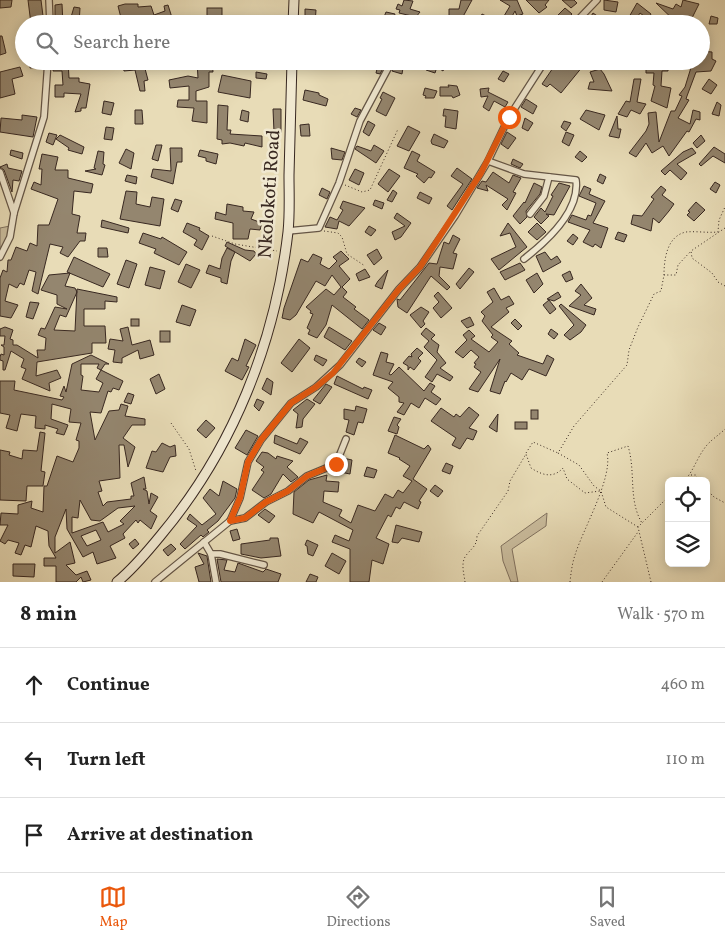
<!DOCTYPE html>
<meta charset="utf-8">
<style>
:root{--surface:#fff;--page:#f2f2f2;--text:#222;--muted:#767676;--line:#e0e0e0;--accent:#ea580c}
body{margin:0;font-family:Vollkorn,serif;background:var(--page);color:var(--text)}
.controls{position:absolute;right:15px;bottom:15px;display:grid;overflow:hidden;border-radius:8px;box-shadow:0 2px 12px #0003}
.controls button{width:45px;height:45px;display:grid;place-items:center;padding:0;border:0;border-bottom:1px solid var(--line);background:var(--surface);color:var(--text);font:25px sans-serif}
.stop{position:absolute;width:15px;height:15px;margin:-11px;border:4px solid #ea580c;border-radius:50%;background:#fff}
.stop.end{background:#ea580c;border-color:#fff;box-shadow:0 1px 5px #0008}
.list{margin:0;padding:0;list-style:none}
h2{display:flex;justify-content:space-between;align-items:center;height:65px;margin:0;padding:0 20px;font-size:21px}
h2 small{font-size:16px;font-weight:400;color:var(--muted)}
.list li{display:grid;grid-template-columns:32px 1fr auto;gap:15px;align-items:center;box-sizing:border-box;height:75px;padding:0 20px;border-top:1px solid var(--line)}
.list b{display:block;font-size:19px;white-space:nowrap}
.list em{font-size:16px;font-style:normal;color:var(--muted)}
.icon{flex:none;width:28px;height:28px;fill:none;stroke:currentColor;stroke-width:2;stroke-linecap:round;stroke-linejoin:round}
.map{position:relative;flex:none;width:725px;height:582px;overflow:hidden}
.search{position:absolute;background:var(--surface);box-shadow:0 2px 12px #0003;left:15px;right:15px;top:15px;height:55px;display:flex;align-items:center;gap:12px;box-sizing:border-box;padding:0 18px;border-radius:28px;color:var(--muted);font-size:19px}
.sheet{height:290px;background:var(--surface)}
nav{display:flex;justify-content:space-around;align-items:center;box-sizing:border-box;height:70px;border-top:1px solid var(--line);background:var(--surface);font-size:14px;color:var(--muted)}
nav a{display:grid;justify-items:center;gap:2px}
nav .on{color:var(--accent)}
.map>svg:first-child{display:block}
.green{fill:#cabd9e;stroke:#817260}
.building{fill:#94866f;stroke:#382821;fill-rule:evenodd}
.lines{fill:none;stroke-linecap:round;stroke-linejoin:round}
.minor-casing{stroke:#645546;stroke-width:8}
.secondary-casing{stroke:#382821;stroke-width:11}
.path{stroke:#382821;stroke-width:1;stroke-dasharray:1 2.5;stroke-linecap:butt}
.minor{stroke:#f0e8d0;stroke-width:5.5}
.secondary{stroke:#f0e8d0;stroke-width:9}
.route{stroke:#ea580c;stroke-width:6}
.labels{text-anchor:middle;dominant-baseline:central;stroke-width:5;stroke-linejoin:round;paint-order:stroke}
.street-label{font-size:19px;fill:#382821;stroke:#f0e8d0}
</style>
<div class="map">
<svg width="725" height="582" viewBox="0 0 725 582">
<rect width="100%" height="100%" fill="#e8dcb7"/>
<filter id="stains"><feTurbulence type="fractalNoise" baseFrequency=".004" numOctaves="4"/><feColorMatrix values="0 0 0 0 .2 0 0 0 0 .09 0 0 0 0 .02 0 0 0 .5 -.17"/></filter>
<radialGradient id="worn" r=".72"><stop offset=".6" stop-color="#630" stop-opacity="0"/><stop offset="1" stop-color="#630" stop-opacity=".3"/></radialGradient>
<g class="green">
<polygon points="10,226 11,235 4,248 0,247 0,228"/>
<polygon points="547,513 546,526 512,549 518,582 511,582 503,561 501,546"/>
</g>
<g class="building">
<polygon points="0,0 12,0 11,7 0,8"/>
<polygon points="28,0 41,0 44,24 31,24"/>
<polygon points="404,0 413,1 410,9 420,12 416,17 399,13 400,10 396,9 398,4 402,6"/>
<polygon points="461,0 472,0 459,24 430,24 433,16 449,21 449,9 459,9"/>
<polygon points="500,0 517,0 523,14 517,16 515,11 509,22 504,16 510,6"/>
<polygon points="526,0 549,0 545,5 547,7 539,13"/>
<polygon points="562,0 574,0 577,3 571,8"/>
<polygon points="604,0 618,2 616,12 604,10"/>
<polygon points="683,0 699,4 689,24 678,24 656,3 673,9 676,4 681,7"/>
<polygon points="637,3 651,14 648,19 640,13 636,19 629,17"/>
<polygon points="62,4 63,24 55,24 55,5"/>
<polygon points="125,4 138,4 138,7 151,6 154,15 165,11 164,6 168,5 174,24 168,24 165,17 139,17 140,24 131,24 130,16 121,18 118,6"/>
<polygon points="74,7 80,8 79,24 69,24"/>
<rect x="207" y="8" width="15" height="16"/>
<polygon points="565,8 572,14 563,23 556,17"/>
<polygon points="305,9 316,10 315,24 305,24"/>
<polygon points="386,12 395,14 392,24 382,22"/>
<polygon points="593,13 609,24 594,24 588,21"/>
<polygon points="482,14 488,17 485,24 479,21"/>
<polygon points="711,16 718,18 717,24 709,24"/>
<polygon points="0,36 2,36 6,53 0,55"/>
<polygon points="701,51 712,52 712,59 716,61 711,71 696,72 687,96 686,99 689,100 678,118 690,124 693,110 700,112 700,120 696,119 689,132 687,131 669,156 663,146 652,153 646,143 636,157 629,153 646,131 649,124 648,113 656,112 659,142 671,111 675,111 682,96 679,95 685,87 693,61 701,61"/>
<polygon points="30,61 41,61 41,67 30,68"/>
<polygon points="59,61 68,61 69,78 79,78 79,82 90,84 86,108 81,108 81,111 75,112 81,94 64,93 64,97 55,97 55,85 63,85 62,71 53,71 54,64 59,65"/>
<polygon points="122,61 143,61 148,80 144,81 145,91 140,91 135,70 124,71"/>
<polygon points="197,61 212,61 213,72 209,72 209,87 196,91 196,101 207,101 207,123 192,121 194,108 177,107 178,100 189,100 189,86 170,88 169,80 188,76 198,78"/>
<polygon points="379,61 387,61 380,74 376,73"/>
<polygon points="397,61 411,61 411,69 403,68 402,74 392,71"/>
<polygon points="425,61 448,61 443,71 437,67 435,73 426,70 428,63"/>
<polygon points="475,61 486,61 487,67 476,69"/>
<polygon points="550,61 573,61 583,66 561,93 550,84 547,87 542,84 555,65"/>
<polygon points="605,61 625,61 609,69"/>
<polygon points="646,61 668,61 668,71 662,71 661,86 671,88 667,108 651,101 655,86 653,85 654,73 646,73"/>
<polygon points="20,67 23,76 12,79 15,94 0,98 0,72"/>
<polygon points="600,69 604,74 612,91 588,89 590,82 594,82 590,72"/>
<polygon points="503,71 509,74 504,82 498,79"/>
<polygon points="256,72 267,74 266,79 256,78"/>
<polygon points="222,75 251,81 250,98 218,92"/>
<polygon points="634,79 641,79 637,102 646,104 640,114 631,110 627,117 618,114 626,101 630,102"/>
<polygon points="709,79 717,85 711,94 702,89"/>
<polygon points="448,85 457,86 460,95 453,98 452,96 440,96 440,87 449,87"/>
<polygon points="425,88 437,91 434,98 425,98 426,96 423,95"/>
<polygon points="489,88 488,92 508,102 505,107 494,101 489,111 483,107 488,96 481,97 480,89"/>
<polygon points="305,90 319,93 319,95 328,99 326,106 303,100"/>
<polygon points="383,92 395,98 386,116 376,111 382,99 380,98"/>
<polygon points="526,99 537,106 533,114 521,107"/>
<polygon points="104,101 114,103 111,115 102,113"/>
<polygon points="717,102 721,105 719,116 712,114"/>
<polygon points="218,105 228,106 227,130 231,130 230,134 262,136 262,147 245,143 244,146 230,143 222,144 222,140 217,139"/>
<polygon points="355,108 361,110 357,117 351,114"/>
<polygon points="273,109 281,109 281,133 274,132"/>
<polygon points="444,109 458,111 456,129 445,127 446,116 443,116"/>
<polygon points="135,110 142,110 143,124 135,124"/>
<polygon points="242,110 249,112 248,122 240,120"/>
<polygon points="586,110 605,115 599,130 580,119"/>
<polygon points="22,115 37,117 33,137 0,132 1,118 22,120"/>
<polygon points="617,116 618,129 621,129 619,138 609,136"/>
<polygon points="525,118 533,123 528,131 522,128"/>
<polygon points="368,121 375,125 369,136 363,132"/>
<polygon points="564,121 571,123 566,131 561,127"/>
<polygon points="309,124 310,136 301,136 300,125"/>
<polygon points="408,126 420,132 409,151 397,146"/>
<polygon points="106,127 114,128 112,140 104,139"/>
<polygon points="507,132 516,138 508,149 501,144"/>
<polygon points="566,132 574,135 569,146 562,142"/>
<polygon points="49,133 57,135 53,145 46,142"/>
<polygon points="434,134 448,141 444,148 432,144 431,141"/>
<polygon points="60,135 84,147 82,154 68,150 69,148 56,139"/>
<polygon points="701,135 705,141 697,148 693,143"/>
<polygon points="156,145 162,145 158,161 152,159"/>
<polygon points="374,145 384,151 376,163 355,149 357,146 371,151"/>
<polygon points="714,147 725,154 725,163 713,156 701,166 699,164"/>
<polygon points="170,148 182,148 182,162 177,162 173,184 151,177 153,169 171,171"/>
<polygon points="331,148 345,152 342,160 332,159"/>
<polygon points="692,148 696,153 677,164 687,173 681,180 670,170 665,175 661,171 683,152"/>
<polygon points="126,149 134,153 131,169 119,163"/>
<polygon points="11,150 23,153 22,159 10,155"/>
<polygon points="200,150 218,154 216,164 206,161 206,158 198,156"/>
<polygon points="98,151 104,152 103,164 105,165 102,175 85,171 96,169 94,168"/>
<polygon points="412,151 420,155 417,161 435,172 431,178 429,177 424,183 416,176 418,174 404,168"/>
<polygon points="580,151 587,157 582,162 575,157"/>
<polygon points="42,154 58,157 55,170 68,170 68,178 93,184 91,193 74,191 72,214 80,216 77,233 86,233 85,241 80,241 68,257 60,253 63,247 50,244 38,294 32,291 36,272 29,270 24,285 20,283 17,288 9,284 5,301 18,305 11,318 0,316 0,278 3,270 7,272 8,260 11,260 16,247 27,251 30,243 37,246 38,225 49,225 58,199 31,189 34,182 41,185 42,169 39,169"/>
<polygon points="513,159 523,164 520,168 511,164"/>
<polygon points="7,164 8,168 22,171 19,181 13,180 12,192 4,170 0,167"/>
<polygon points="457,168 472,179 452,210 447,206 463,184 451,176"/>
<polygon points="355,169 364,173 359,185 349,180"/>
<polygon points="389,169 400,176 388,192 378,184"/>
<polygon points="493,172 509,183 513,175 521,178 513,192 516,193 507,210 502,205 508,199 486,185 488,191 477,188 482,181 486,182"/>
<polygon points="600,174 606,177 603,184 597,181"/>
<polygon points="127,175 137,177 136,184 125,181"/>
<polygon points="715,182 720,185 716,193 710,189"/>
<polygon points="534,183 542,187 540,194 526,211 527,217 520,224 513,216 524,202 525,203"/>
<polygon points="559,183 570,186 554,215 546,214 549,216 541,224 534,217 541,208 545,212 553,196 551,195"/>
<polygon points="584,186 591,189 589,194 605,201 593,223 608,228 601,248 595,244 593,247 583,242 590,230 568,222 572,215 586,220 588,215 591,216 596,203 579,196"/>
<polygon points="661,186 666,190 662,195 674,204 669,211 659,223 653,218 651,231 631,224 633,215 642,216 654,199 651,197"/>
<polygon points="322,188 330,192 327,199 319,195"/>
<polygon points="393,190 397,193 392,202 387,200"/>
<polygon points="126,191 137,192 136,204 150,207 152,197 164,199 160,226 120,219"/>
<polygon points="420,192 432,198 429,204 417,198"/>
<polygon points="175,199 182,201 178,212 171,209"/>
<polygon points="375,200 384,203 382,209 373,205"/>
<polygon points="343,201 365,208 349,226 339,221 337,229 325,227 330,217 337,220 343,210 340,208"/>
<polygon points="696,202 705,210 694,221 687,215 690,212 688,211"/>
<polygon points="227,204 243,207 243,211 254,212 251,219 262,223 260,230 250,229 248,239 233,239 233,223 215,219 216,212 226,215"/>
<polygon points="397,213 411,223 401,237 395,240 392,232 405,226 394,218"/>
<polygon points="102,220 129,228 128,233 101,227"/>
<polygon points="187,223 200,228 199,230 209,236 202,250 194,245 197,240 183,232"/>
<polygon points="508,223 527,247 499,270 491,259 516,247 510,233 500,236"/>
<polygon points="537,223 546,232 537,240 528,232"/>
<polygon points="369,226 376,230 371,236 365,232"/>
<polygon points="618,232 627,235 624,242 615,239"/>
<polygon points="143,233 161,239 162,237 187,252 179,265 154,253 156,249 139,243"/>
<polygon points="573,234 578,238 573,245 567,241"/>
<polygon points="453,235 460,239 453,253 457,254 453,269 440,267 439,276 450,287 447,290 431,276 407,313 398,307 397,299 400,300 429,263 437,264 444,242 449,244"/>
<polygon points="227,242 245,250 254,251 256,254 250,261 225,246"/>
<polygon points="98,248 107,248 108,257 98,257"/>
<polygon points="227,248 235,252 231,261 227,284 221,282 221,278 206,273 209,265 220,269 222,258"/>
<polygon points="377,249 382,258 374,265 367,255"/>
<polygon points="341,251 349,259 339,266 350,279 342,287 347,292 343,297 356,307 354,309 369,320 362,329 332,305 326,325 317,338 308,334 310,330 307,328 313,314 310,313 311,311 306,307 326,289 334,295 341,287 332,275 325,286 316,281 296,315 290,320 282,318 284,308 301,259 308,262 313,254 322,258 320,264 329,269 337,261 333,257"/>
<polygon points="545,252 551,260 557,256 561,262 543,272 536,256"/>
<polygon points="74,257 110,274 103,287 67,272"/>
<polygon points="126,260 137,264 129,288 117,284"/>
<polygon points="520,263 525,270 505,280 500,272"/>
<polygon points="186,264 200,270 191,288 178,282"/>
<polygon points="150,267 165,271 160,289 145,285"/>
<polygon points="469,268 474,272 460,289 456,284"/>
<polygon points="365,269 370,277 359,281 356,274"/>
<polygon points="388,270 382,289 375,286 378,281"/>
<polygon points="570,271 573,279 566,282 562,275"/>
<polygon points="70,273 65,286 75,288 77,292 66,317 60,315 54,330 75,331 77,289 117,297 117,302 105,301 105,309 84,309 84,326 105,326 106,343 92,343 92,353 37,362 36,376 57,370 61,378 49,383 50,391 22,379 26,369 21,367 24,359 11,351 5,370 3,370 3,361 0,360 0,357 1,354 4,355 4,347 1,345 4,345 5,336 0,336 0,329 5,327 13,330 10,339 13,340 13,345 17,345 38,358 37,350 45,350 46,338 38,335 41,328 45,329 55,307 67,309 57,304 57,295 41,290 49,275"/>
<polygon points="537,273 543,284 534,293 526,280"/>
<polygon points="581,284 592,298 584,305 596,309 594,315 569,306 581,295 575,291"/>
<polygon points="494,288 501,300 509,296 514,304 506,308 509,312 491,327 512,341 509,344 519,353 517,355 540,363 543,364 547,355 554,359 546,376 529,369 522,380 511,373 506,382 505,381 500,394 490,391 500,359 478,392 469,389 481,372 474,367 476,364 474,363 479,357 471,350 463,358 455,352 467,340 463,335 469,330 475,336 471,339 489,352 498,342 491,337 493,335 482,321 485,316 481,312 493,302 487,292"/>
<polygon points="438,292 452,308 441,318 433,308 439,302 434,296"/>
<polygon points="558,292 561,297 554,301 547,299"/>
<polygon points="549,300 556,309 550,314 543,305"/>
<polygon points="30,302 39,303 33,319 26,317"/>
<polygon points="561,304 586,325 581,332 570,340 564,335 574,325 559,306"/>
<polygon points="182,305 196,310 190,326 176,322"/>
<polygon points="421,307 429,312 423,321 425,324 421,328 410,315"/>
<polygon points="470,317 474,325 467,328 461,321"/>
<rect x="131" y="319" width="8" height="7"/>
<polygon points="515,319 522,326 518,330 511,323"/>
<polygon points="379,323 386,327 381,335 373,330"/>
<polygon points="128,327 132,345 150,340 154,355 140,359 138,350 122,358 122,363 113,362 115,350 108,349 110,339 123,341 120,329"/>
<polygon points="329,327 352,341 345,350 324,337"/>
<polygon points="426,328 435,335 431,339 439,345 437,352 446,363 440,368 453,377 450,381 437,374 432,382 425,377 437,360 424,347 429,341 421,334"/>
<polygon points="551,329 558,334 554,339 548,334"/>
<rect x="160" y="331" width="10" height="11"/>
<polygon points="245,339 256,345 246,366 249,367 242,380 225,371 232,358 238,361"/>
<polygon points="299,339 310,348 292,372 281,363"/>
<polygon points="417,348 423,353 418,358 421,361 414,370 410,367 408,370 408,366 403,363 409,356 412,357 411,354"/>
<polygon points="381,352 388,354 386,362 394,364 389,374 391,375 399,367 424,391 430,383 435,386 431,392 441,399 436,405 425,398 419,408 411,403 404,415 397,412 404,403 399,402 399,397 388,388 393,382 373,375"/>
<path d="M91 355 109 364H105L101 370 123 381 119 390 113 388 111 392 108 391 101 413 90 412 95 440 109 411 119 410 121 404 128 406 125 416 145 419V425H132L123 438 135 447 128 467 124 445H119L120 478 99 481 102 491 98 492 103 506 107 502 131 499V496H134L131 483 144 477 146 489H143L147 491 149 504 151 493 158 497 150 511 157 516 151 529 140 520 138 523 136 520 123 534 125 538 110 546 116 558 97 564 93 552 83 557 67 529 66 509 55 537V553L70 542 75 563 66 565 76 575 87 571 91 580 83 582 81 577 76 582H56V566H44V558H56L49 546 48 531 36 526 31 547 25 545 21 555 15 553 19 543 8 540 5 544 0 541 8 525H0L1 513 18 514V505L32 501 31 508 43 512 44 486H47L57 456 73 462 79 448V441L76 440 81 423 69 422 71 409 52 404 51 419 68 425 64 435 56 433 58 429 45 425V429L35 428 36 416 21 414 17 431 6 428 10 415 0 413V381H15L14 390 62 400 64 397 60 396 64 386 66 392 72 364ZM81 364H99L97 368 101 370 96 379 103 383 99 392 81 390 83 376 81 375ZM80 500 91 520 100 521 118 508 135 506 120 521 124 524 108 532 103 522 72 533V517L78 518ZM96 530 101 540 87 546 81 536Z"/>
<polygon points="316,355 327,360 323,366 314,360"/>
<polygon points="359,358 366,362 362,367 356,362"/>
<polygon points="159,374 165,389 156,394 150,379"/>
<polygon points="337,376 363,389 364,387 372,390 368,399 334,384"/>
<polygon points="267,378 273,382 271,395 262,389"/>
<polygon points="326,384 332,387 320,404 313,400"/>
<polygon points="128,393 134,395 131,404 124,402"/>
<polygon points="257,399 264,402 259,411 254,406"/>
<polygon points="307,399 315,404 303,419 302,427 296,428 298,414 293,410"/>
<polygon points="356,406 367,409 363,423 358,422 354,435 346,432 349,420 344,419 344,409 355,411"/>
<polygon points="469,407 479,415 469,428 477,431 473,440 467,438 460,449 452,445 456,438 431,421 441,408 454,417 456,414 460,417"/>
<rect x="531" y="410" width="7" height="9"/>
<polygon points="498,414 497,432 489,427"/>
<polygon points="394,417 401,419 397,425 399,427 397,434 388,431"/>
<polygon points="206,420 215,428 206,438 197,430"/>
<rect x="515" y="422" width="12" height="7"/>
<polygon points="246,430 258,436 247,455 235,448"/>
<polygon points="40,432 45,433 41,471 45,472 43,486 27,486 26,501 0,500 0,450 10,452 9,455 22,459 23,450 37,451"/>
<polygon points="275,435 297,444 300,438 308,442 300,454 274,443"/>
<polygon points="395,435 424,449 428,445 431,449 413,479 427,489 419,501 421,502 418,509 404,502 400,509 396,507 391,517 388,515 376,538 389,544 383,564 372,560 369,582 350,582 350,549 332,542 335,535 349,541 353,530 319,512 313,523 293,514 294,492 309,480 327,475 326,481 339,482 338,492 324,491 323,502 342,510 339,516 351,523 358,505 375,511 385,494 393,498 398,490 403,493 412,481 403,476 410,466 399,459 400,458 388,453"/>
<polygon points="162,443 170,447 175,445 176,456 170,457 163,472 146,468 152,451 156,452"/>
<polygon points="262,452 268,453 276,459 277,456 293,461 287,467 298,477 291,482 283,474 271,494 264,498 252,490 264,472 261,470 264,467 256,461"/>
<polygon points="343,458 352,460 350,474 340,472"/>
<polygon points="446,463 453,466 450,474 442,471"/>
<polygon points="367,467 377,470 374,478 364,476"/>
<polygon points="223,481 237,489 235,498 218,521 207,530 209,532 203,537 201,535 185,549 180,544 197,526 187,519 190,514 202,525 216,514 203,498 210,489 219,496"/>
<polygon points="435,485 443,491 438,497 430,491"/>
<polygon points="265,509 275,516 269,523 258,515"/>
<polygon points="396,525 422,532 419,542 402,538 398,543 392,542"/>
<polygon points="237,529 240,539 233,541 230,531"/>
<polygon points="270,538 278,538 281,556 261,558 241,554 241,544 270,540"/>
<polygon points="135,539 139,544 133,549 129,544"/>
<polygon points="307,540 318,545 313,556 308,554 307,546 305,545"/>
<polygon points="171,544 176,549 168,556 163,550"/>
<polygon points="198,553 207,556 211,582 199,582 195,567 204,564"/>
<polygon points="332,553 346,561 339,574 325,566"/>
<polygon points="217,559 227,560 224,570 235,572 238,563 263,572 266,569 281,574 278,582 221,582"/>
<polygon points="13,564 35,564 34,577 13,576"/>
<polygon points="310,574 318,577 316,582 306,582"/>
</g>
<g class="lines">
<g class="minor-casing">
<g id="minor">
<polyline points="49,0 50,24"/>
<polyline points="574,24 597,0"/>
<path d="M488 161 524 174 576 180C580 211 546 242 524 259"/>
<polyline points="0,172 14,213"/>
<polyline points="530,214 544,196 549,177"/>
<polyline points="288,231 319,228 339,183 360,121 392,61"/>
<polyline points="0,257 10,237 14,213 44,117 48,61"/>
<polyline points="230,521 245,518 266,502 288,491 307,476 336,464 346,439"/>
<polyline points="204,542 211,554 216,582"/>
<polyline points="211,554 220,554 264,565"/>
<polyline points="155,582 230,521 240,498 248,462 261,440 291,403 316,387 340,365 399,289 420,267 455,216 488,161 509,117 545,61"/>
</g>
</g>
<g class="secondary-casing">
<g id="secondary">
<polyline points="293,24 294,0"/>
<path d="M117 582C134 568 148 551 161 535 233 449 275 343 288 232 290 213 289 194 289 175 290 137 291 99 292 61"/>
</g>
</g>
<g class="path">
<polyline points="345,185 362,192 370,190 398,129"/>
<polyline points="725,228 691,251 692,258 712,273 718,282 725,286"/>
<polyline points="324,231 338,233 342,237 347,254 365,266"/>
<polyline points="212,236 235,244 277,251"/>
<path d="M664 275C664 259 667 236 686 232 696 231 707 233 718 232L719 220 725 207"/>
<polyline points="171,423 189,449 196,471"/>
<polyline points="526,453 533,442 558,453"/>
<polyline points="691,475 696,475 698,481"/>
<path d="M684 481C693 472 696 460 704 449 709 441 718 436 725 429"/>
<polyline points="706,489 714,497 725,503"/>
<polyline points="638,527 606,507 601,491 594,486 579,465 558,453 574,426 627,365 629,350 638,327 654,294 661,291 664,275 676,275 678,265 691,251"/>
<path d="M465 582C464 574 461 564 465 557 470 549 477 547 477 536L508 491 510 481 526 454 531 468C542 475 553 479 563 468L567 479 585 493 600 491"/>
<path d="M570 582C571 573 572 564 575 555 583 529 613 478 607 453L628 446C636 472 628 500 642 523"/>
<polyline points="602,582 638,532"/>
<polyline points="651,582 638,527 669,496"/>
</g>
<use href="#minor" class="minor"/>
<use href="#secondary" class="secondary"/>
</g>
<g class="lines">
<polyline class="route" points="336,464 307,476 288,491 266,502 245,518 230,521 240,498 248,462 261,440 291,403 316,387 333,373 399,289 420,267 481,173 509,117"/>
</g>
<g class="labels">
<g class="street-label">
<text transform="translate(270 194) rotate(-86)">Nkolokoti Road</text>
</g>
</g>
<rect width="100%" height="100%" filter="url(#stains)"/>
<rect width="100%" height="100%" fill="url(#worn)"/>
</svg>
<div class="controls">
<button><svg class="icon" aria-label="locate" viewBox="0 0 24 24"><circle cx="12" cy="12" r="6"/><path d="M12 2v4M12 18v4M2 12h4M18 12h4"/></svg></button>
<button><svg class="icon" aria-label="layers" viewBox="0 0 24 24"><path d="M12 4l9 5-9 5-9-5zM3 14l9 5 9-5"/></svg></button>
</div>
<div class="stop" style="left:509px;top:117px"></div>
<div class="stop end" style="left:336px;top:464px"></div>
<div class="search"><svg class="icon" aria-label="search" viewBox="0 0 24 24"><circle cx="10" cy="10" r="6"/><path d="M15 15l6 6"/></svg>Search here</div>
</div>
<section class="sheet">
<h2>8 min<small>Walk · 570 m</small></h2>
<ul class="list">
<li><svg class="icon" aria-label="ahead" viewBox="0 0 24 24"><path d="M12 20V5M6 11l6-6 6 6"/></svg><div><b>Continue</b></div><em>460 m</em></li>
<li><svg class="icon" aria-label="left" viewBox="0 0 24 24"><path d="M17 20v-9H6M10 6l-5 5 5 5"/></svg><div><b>Turn left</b></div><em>110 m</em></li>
<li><svg class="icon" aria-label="arrive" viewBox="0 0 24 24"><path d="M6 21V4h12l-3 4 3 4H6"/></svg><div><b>Arrive at destination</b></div></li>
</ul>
</section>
<nav>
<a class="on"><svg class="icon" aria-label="map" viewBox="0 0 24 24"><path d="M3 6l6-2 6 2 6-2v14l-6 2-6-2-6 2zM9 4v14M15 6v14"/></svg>Map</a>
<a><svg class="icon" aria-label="directions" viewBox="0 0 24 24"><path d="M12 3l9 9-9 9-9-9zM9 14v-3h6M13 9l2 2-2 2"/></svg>Directions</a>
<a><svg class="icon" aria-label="saved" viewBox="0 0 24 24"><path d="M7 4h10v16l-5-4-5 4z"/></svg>Saved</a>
</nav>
